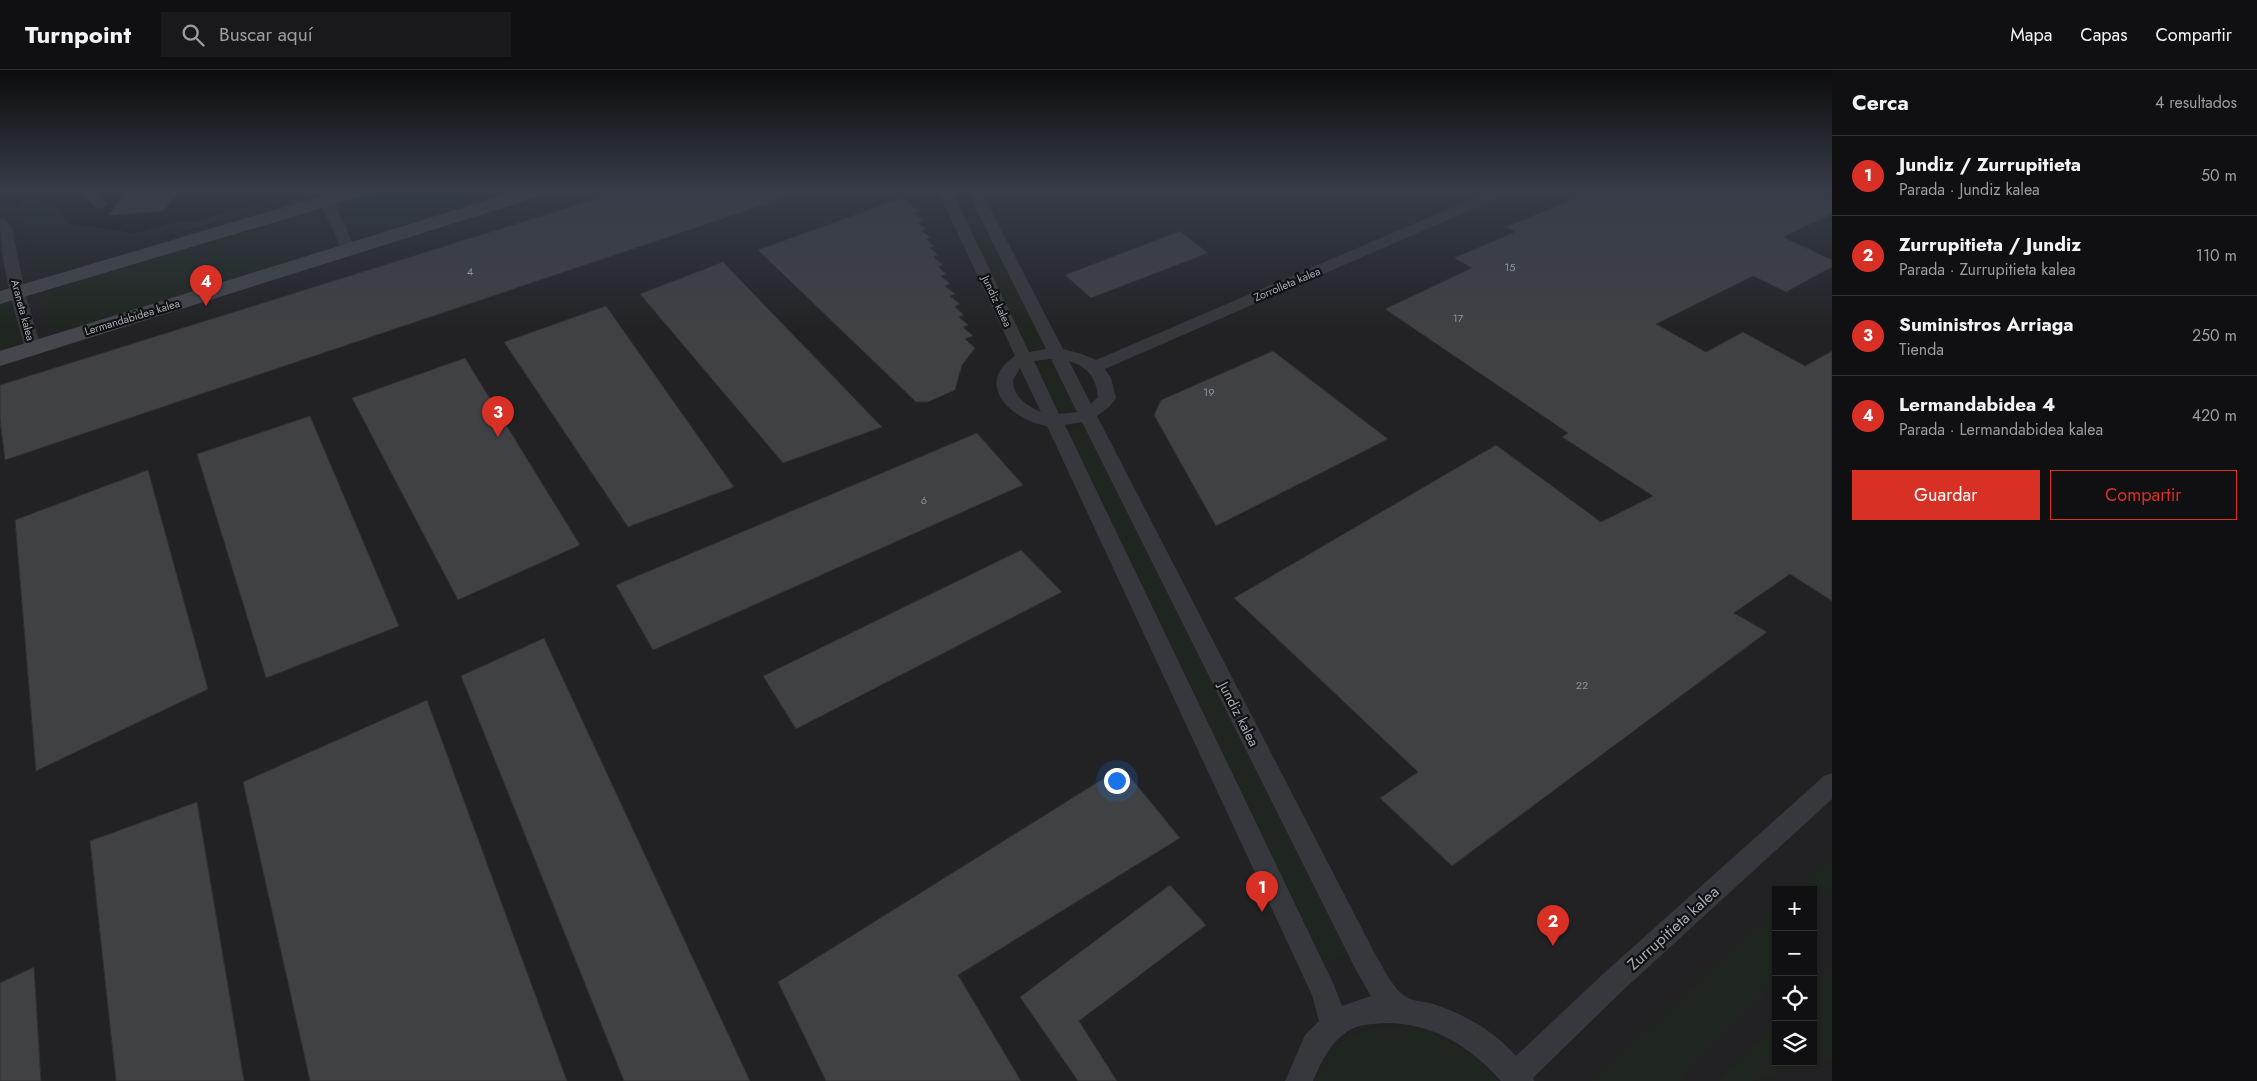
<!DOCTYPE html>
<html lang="es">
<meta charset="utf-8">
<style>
:root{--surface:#101012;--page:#19191b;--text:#f1f3f6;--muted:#9c9d9f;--line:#303032;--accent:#d93025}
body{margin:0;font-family:Jost,sans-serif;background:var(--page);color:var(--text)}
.controls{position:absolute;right:15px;bottom:15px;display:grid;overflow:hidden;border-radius:0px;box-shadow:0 1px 4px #0004}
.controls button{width:45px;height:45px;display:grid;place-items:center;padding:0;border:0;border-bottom:1px solid var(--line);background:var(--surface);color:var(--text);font:25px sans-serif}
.you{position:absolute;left:1116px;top:710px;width:18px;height:18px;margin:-12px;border:4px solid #fff;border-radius:50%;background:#1a73e8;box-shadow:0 0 0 8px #1a73e833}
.badge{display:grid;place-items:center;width:32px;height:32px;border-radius:50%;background:var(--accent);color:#fff;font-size:16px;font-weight:700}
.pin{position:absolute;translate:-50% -41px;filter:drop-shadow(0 1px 2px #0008)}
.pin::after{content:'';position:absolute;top:26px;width:18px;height:15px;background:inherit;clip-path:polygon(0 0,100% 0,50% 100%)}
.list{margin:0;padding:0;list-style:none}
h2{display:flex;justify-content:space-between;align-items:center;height:65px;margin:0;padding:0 20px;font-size:21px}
h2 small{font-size:16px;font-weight:400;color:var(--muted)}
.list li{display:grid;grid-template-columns:32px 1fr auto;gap:15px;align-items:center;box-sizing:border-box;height:80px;padding:0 20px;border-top:1px solid var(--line)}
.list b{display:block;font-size:19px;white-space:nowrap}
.list p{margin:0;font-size:16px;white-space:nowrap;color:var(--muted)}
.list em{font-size:16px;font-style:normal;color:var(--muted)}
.actions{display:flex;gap:10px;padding:15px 20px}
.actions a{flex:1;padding:11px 0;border:1px solid var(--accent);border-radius:0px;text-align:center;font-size:18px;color:var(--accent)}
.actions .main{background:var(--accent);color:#fff}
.icon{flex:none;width:28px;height:28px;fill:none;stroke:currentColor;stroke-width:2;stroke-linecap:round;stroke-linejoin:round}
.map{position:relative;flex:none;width:1832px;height:1011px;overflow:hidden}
header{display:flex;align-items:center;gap:30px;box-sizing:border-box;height:70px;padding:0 25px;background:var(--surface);border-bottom:1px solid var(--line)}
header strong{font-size:24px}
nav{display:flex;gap:28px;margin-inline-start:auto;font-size:18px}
.search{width:350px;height:45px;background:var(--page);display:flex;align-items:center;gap:12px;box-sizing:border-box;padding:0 18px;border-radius:0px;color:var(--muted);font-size:19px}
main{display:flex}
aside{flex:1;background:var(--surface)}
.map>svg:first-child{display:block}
.built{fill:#222225;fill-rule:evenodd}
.green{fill:#1e261f}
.building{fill:#404145;stroke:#303034}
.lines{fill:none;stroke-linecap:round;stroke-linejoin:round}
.street{fill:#37383d;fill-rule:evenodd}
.secondary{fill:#45474d;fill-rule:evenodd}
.labels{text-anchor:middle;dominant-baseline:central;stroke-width:4.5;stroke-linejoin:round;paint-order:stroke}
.number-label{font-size:11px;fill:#8e929b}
.far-street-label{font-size:11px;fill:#a8adb8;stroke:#111113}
.street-label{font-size:14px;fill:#a8adb8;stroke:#111113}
.near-street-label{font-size:16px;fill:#a8adb8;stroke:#111113}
</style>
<header>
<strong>Turnpoint</strong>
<div class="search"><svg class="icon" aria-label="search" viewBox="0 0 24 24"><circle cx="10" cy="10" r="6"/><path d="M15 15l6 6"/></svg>Buscar aquí</div>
<nav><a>Mapa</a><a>Capas</a><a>Compartir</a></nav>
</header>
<main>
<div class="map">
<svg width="1832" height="1011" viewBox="0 0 1832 1011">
<rect width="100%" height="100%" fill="#161618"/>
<path class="built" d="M332 119H1832V1011H0V142L16 145 35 201 181 164ZM1776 820H1813V992H1776Z"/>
<g class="green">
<polygon points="298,119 320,119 318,123 46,202 35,201 16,145 0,142 0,133 20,138 22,132 34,128 59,138 65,150 71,154 135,163 180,151 196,151 289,124"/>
<polygon points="383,119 531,119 368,168 360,167 353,163 340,139 349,130"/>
<polygon points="951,119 967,119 1046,278 1030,281"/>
<polygon points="305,143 319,146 334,171 326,181 65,263 51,261 39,230 52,218"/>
<polygon points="0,234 11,235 22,267 12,278 0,284"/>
<polygon points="1044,292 1052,292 1077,339 1068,342 1059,342 1037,294"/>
<polygon points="1085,356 1349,886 1324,893 1067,358"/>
<polygon points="1832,785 1832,822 1813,840 1813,820 1795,820"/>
<polygon points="1776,838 1776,911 1697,990 1681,1011 1592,1011"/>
<polygon points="1832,894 1832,990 1753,1011 1718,1011 1776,951 1776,992 1813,992 1813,913"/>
<path d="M1392 955C1436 959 1469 979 1499 1011H1316C1331 973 1352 958 1392 955Z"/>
</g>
<g class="building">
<polygon points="127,119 182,119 163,141 109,145"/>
<polygon points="628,119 801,119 802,122 5,390 0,350 0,315"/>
<polygon points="1596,119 1805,119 1832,131 1832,144 1783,167 1832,190 1832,197 1786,222 1753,206 1656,254 1706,282 1743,262 1805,296 1832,281 1832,531 1790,504 1734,543 1767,562 1452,796 1380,728 1418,702 1234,528 1496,375 1601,452 1653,426 1562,367 1568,363 1385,239 1472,198 1454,188 1515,162 1506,157"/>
<polygon points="902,128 919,141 914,143 923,150 918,152 926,159 922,161 930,167 926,169 934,176 930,178 938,185 934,187 943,195 938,197 946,204 941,206 950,214 945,216 955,224 950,226 960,234 955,237 964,245 959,247 968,255 963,257 973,266 965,269 975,278 962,295 955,320 928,332 916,332 758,180"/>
<polygon points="1180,161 1208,183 1091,228 1065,205"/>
<polygon points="723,192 882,357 783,393 640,224"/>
<polygon points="606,236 734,417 628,457 504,272"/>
<polygon points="1273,281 1388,369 1216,456 1154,345 1161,330"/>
<polygon points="465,288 580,475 458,530 352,328"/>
<polygon points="310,346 399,556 266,608 197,384"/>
<polygon points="977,363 1023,415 653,580 616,515"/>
<polygon points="148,400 208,619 36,701 15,450"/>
<polygon points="1021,480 1062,522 796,659 763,606"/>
<polygon points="544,568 750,1011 624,1011 461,606"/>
<polygon points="427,630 567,1011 310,1011 243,712"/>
<polygon points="1122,697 1180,768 958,905 1021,1011 826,1011 778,912"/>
<polygon points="197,732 244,1011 116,1011 90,771"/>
<polygon points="1170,815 1206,855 1079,951 1117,1011 1078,1011 1020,927"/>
<polygon points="34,897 41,1011 0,1011 0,913"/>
</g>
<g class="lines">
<g class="street">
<polygon points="77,119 92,119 108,135 101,139 96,138"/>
<polygon points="322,119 336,119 333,131 356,180 354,183 344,183 342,180 319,131"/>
<path d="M937 119H951L1029 282 1046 279 966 119H980L1063 279 1082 284 1096 290 1495 119H1514L1512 122 1105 299 1111 308 1116 328 1109 337 1097 346 1375 884C1383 897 1393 919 1406 927 1414 932 1427 931 1436 935 1466 945 1495 962 1516 986L1603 904 1824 706 1832 703V729L1621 922 1533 1008 1534 1011H1501C1471 977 1431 952 1385 953 1372 954 1359 954 1348 961 1330 973 1321 992 1313 1011H1285L1305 965 1319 951 1312 925 1047 356C1013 351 972 314 1015 286ZM1051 289 1077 342 1059 344 1034 291ZM1069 291C1088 297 1096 307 1098 327L1091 334ZM1020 298 1041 342C1026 335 1013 327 1013 310ZM1082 352 1357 902 1371 926 1342 936 1333 913 1065 355Z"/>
<path d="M0 149 5 150 12 157 25 223 41 278 39 282H27L25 278C13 236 0 193 0 149Z"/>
</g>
<g class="secondary">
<polygon points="345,119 375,119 373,123 0,234 0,221"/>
<polygon points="523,119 552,119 550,123 0,296 0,281"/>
</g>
</g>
<linearGradient id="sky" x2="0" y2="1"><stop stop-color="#0c0c0d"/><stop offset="0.46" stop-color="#363c48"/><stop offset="1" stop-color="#363c48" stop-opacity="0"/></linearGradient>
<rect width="1832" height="261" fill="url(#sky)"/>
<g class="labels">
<g class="number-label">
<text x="1510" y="197">15</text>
<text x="470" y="201">4</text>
<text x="1458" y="248">17</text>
<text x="1209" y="322">19</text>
<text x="924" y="430">6</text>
<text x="1582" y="615">22</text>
</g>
<g class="far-street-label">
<text transform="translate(1287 214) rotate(-23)">Zorrolleta kalea</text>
<text transform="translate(997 231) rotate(65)">Jundiz kalea</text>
<text transform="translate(23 240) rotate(75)">Araneta kalea</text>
<text transform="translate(132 247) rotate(-17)">Lermandabidea kalea</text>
</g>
<g class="street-label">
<text transform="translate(1239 644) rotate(63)">Jundiz kalea</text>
</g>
<g class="near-street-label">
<text transform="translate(1673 858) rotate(-42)">Zurrupitieta kalea</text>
</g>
</g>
</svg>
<div class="controls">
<button>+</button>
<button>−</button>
<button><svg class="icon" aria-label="locate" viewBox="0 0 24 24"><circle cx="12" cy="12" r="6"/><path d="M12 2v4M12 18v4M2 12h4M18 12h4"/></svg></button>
<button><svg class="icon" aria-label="layers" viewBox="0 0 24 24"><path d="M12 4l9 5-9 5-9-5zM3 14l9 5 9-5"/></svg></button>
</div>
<div class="you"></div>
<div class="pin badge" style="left:1262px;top:842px">1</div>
<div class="pin badge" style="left:1553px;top:876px">2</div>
<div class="pin badge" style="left:498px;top:367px">3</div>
<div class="pin badge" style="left:206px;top:236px">4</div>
</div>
<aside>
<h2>Cerca<small>4 resultados</small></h2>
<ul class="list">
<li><span class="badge">1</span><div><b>Jundiz / Zurrupitieta</b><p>Parada · Jundiz kalea</p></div><em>50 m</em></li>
<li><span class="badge">2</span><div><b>Zurrupitieta / Jundiz</b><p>Parada · Zurrupitieta kalea</p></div><em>110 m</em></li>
<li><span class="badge">3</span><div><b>Suministros Arriaga</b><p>Tienda</p></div><em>250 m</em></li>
<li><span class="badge">4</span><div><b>Lermandabidea 4</b><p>Parada · Lermandabidea kalea</p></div><em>420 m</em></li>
</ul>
<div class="actions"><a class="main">Guardar</a><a>Compartir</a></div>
</aside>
</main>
